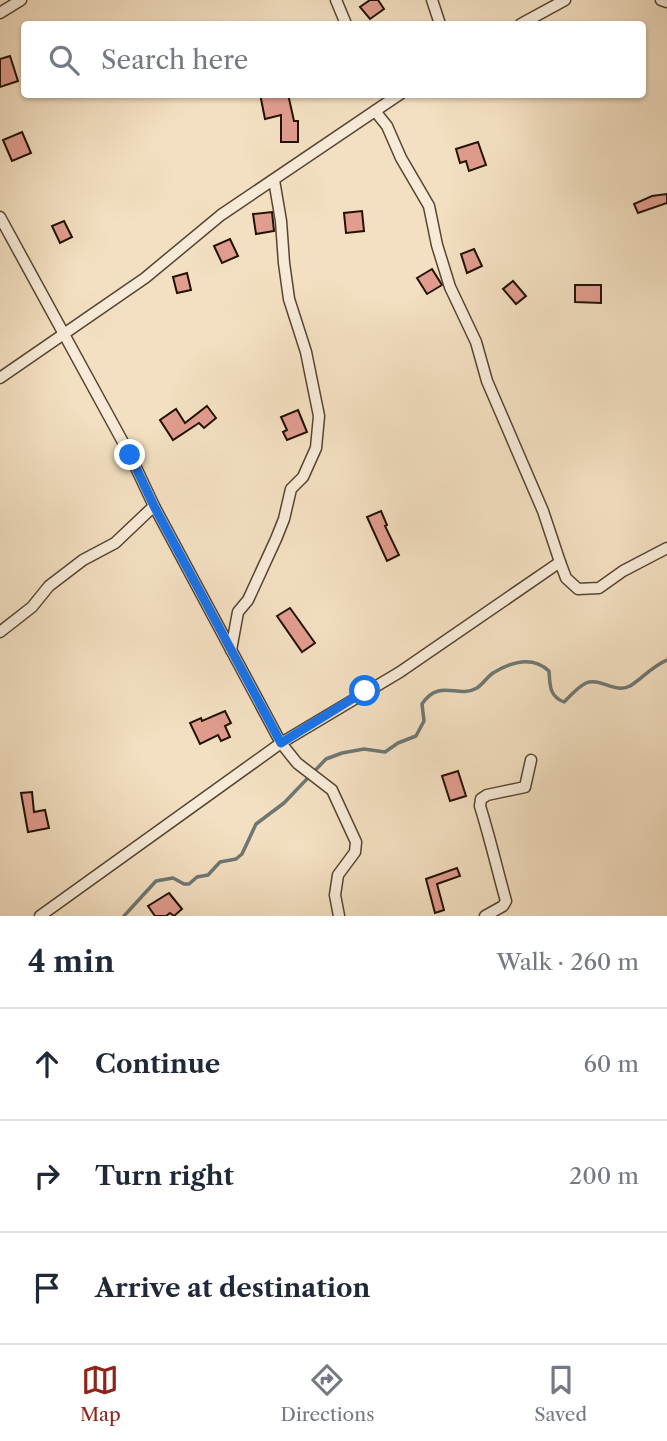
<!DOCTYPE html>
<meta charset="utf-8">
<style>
:root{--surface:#fff;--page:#f6f6f7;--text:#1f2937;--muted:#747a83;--line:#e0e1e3;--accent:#8f2418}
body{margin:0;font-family:"Libre Caslon Text",serif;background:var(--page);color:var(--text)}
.stop{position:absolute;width:21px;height:21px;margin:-16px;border:5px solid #1a73e8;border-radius:50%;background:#fff}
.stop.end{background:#1a73e8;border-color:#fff;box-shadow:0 2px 7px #0008}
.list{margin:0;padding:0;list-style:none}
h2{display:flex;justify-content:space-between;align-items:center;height:91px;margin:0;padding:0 28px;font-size:30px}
h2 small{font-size:23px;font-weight:400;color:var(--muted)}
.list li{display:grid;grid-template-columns:46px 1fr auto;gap:21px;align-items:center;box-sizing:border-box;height:112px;padding:0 28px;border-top:2px solid var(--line)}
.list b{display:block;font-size:26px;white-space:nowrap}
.list em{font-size:23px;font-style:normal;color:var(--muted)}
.icon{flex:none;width:38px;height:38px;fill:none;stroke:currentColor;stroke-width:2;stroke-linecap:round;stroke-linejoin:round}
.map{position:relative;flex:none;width:667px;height:916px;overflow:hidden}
.search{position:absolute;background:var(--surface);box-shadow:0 2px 5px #0004;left:21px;right:21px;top:21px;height:77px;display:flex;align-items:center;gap:18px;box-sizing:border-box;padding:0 24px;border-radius:7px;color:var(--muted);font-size:26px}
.sheet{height:427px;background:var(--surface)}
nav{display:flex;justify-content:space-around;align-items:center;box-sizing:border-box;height:98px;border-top:2px solid var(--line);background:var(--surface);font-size:19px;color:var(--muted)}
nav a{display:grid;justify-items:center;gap:4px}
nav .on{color:var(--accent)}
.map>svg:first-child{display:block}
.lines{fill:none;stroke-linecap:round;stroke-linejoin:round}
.stream{stroke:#6e7772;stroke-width:3.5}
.building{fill:#e19d8f;stroke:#221202;stroke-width:2}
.minor-casing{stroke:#564532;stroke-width:13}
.minor{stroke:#f7ead7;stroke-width:10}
.route{stroke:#1a73e8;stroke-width:9}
</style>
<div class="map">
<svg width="667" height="916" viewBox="0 0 667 916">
<rect width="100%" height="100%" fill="#f3dfc1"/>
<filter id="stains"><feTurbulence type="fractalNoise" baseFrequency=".00286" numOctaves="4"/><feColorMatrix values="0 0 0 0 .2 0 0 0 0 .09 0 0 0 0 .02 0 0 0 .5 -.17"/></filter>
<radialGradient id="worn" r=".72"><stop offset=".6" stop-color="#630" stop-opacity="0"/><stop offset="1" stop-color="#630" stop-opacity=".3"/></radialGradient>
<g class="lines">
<path class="stream" d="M124 916 156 881 173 878 184 884H189L197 877 208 875 220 862 236 859 242 854 256 824 284 803 326 759 342 753 364 749 385 752 398 743 416 736 424 721 422 704C439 678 458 699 477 688 483 684 487 677 493 673 511 662 532 655 549 671 550 685 549 696 564 702 571 695 578 687 586 683 600 677 615 694 630 686 643 678 652 666 667 660"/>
</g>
<g class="building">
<polygon points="370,0 378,0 384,9 370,19 360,7"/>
<polygon points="10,56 18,81 0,87 0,59"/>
<polygon points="260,94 288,94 294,121 298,121 298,142 281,142 281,115 265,119"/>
<polygon points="22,132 31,153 12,161 3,140"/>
<polygon points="478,142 486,165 469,171 466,161 460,163 456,149"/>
<polygon points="667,194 667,203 638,213 634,204 652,196"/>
<polygon points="362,211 364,231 346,233 344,213"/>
<polygon points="272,212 274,231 256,234 253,214"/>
<polygon points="64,221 72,237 60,243 52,226"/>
<polygon points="230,239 238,256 222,263 214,246"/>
<polygon points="474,249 482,266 467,273 461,254"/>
<polygon points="432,269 442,285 427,294 417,278"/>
<polygon points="187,273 191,290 177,293 173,277"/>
<polygon points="513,281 526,296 516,304 503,289"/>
<polygon points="575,285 601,285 601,303 575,302"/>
<polygon points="207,406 216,418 204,428 199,423 173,440 160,420 176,409 185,423"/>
<polygon points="298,410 307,432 287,440 283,432 287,430 281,417"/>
<polygon points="381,511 387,525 385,526 399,555 387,561 367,517"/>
<polygon points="290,608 315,643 302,652 277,616"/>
<polygon points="225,711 231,723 225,726 230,737 221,741 218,735 200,744 190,723 201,718 202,721"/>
<polygon points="458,771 466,796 450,801 442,776"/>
<polygon points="32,792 34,812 45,810 49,828 28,832 21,793"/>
<polygon points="457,868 460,876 437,884 444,910 435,913 426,879"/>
<polygon points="169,893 182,909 174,916 170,913 166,916 155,916 148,906"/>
</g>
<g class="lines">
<g class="minor-casing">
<g id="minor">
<polyline points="336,0 346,24"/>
<polyline points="432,0 440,24"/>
<polyline points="661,0 667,2"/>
<polyline points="0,13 21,0"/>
<polyline points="521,24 565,0"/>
<polyline points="375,111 387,126 401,158 429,206 437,245 450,287 476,342 487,381 543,511 560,562"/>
<polyline points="0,217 130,455 154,506 281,743 297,763 332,790 356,842 355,852 338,875 335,895 339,916"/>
<polyline points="0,378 145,278 221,215 400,94"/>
<polyline points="0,632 32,607 49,586 83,560 115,543 154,506"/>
<polyline points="231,650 238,612 248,600 276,539 284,519 291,489 303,477 316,448 319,416 306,352 289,299 284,263 281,221 274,180"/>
<polyline points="40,916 281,743 400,672 560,562 566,578 578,589 599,588 623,571 667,548"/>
<path d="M485 916 503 906 506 901C497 869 490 838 480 806L481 799 487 795 525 787 531 760"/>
</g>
</g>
<use href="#minor" class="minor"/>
</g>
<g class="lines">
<polyline class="route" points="130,455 154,506 281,743 365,691"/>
</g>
<rect width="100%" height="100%" filter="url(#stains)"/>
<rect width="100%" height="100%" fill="url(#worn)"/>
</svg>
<div class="stop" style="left:365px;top:691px"></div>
<div class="stop end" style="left:130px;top:455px"></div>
<div class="search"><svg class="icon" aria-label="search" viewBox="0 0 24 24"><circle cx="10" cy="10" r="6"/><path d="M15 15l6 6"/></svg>Search here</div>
</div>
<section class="sheet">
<h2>4 min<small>Walk · 260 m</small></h2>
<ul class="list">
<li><svg class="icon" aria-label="ahead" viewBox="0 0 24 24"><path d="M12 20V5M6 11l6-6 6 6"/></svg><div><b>Continue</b></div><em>60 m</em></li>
<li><svg class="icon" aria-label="right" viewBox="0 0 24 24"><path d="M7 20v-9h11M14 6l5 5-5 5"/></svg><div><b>Turn right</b></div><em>200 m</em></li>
<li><svg class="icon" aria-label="arrive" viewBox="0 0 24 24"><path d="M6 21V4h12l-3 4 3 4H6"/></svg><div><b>Arrive at destination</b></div></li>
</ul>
</section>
<nav>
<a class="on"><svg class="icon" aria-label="map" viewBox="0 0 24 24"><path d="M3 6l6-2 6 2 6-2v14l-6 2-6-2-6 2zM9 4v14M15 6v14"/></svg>Map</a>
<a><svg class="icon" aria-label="directions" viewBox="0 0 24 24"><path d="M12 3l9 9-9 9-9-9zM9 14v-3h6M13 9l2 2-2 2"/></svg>Directions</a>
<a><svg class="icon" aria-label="saved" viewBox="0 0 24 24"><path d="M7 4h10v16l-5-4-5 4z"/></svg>Saved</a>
</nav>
